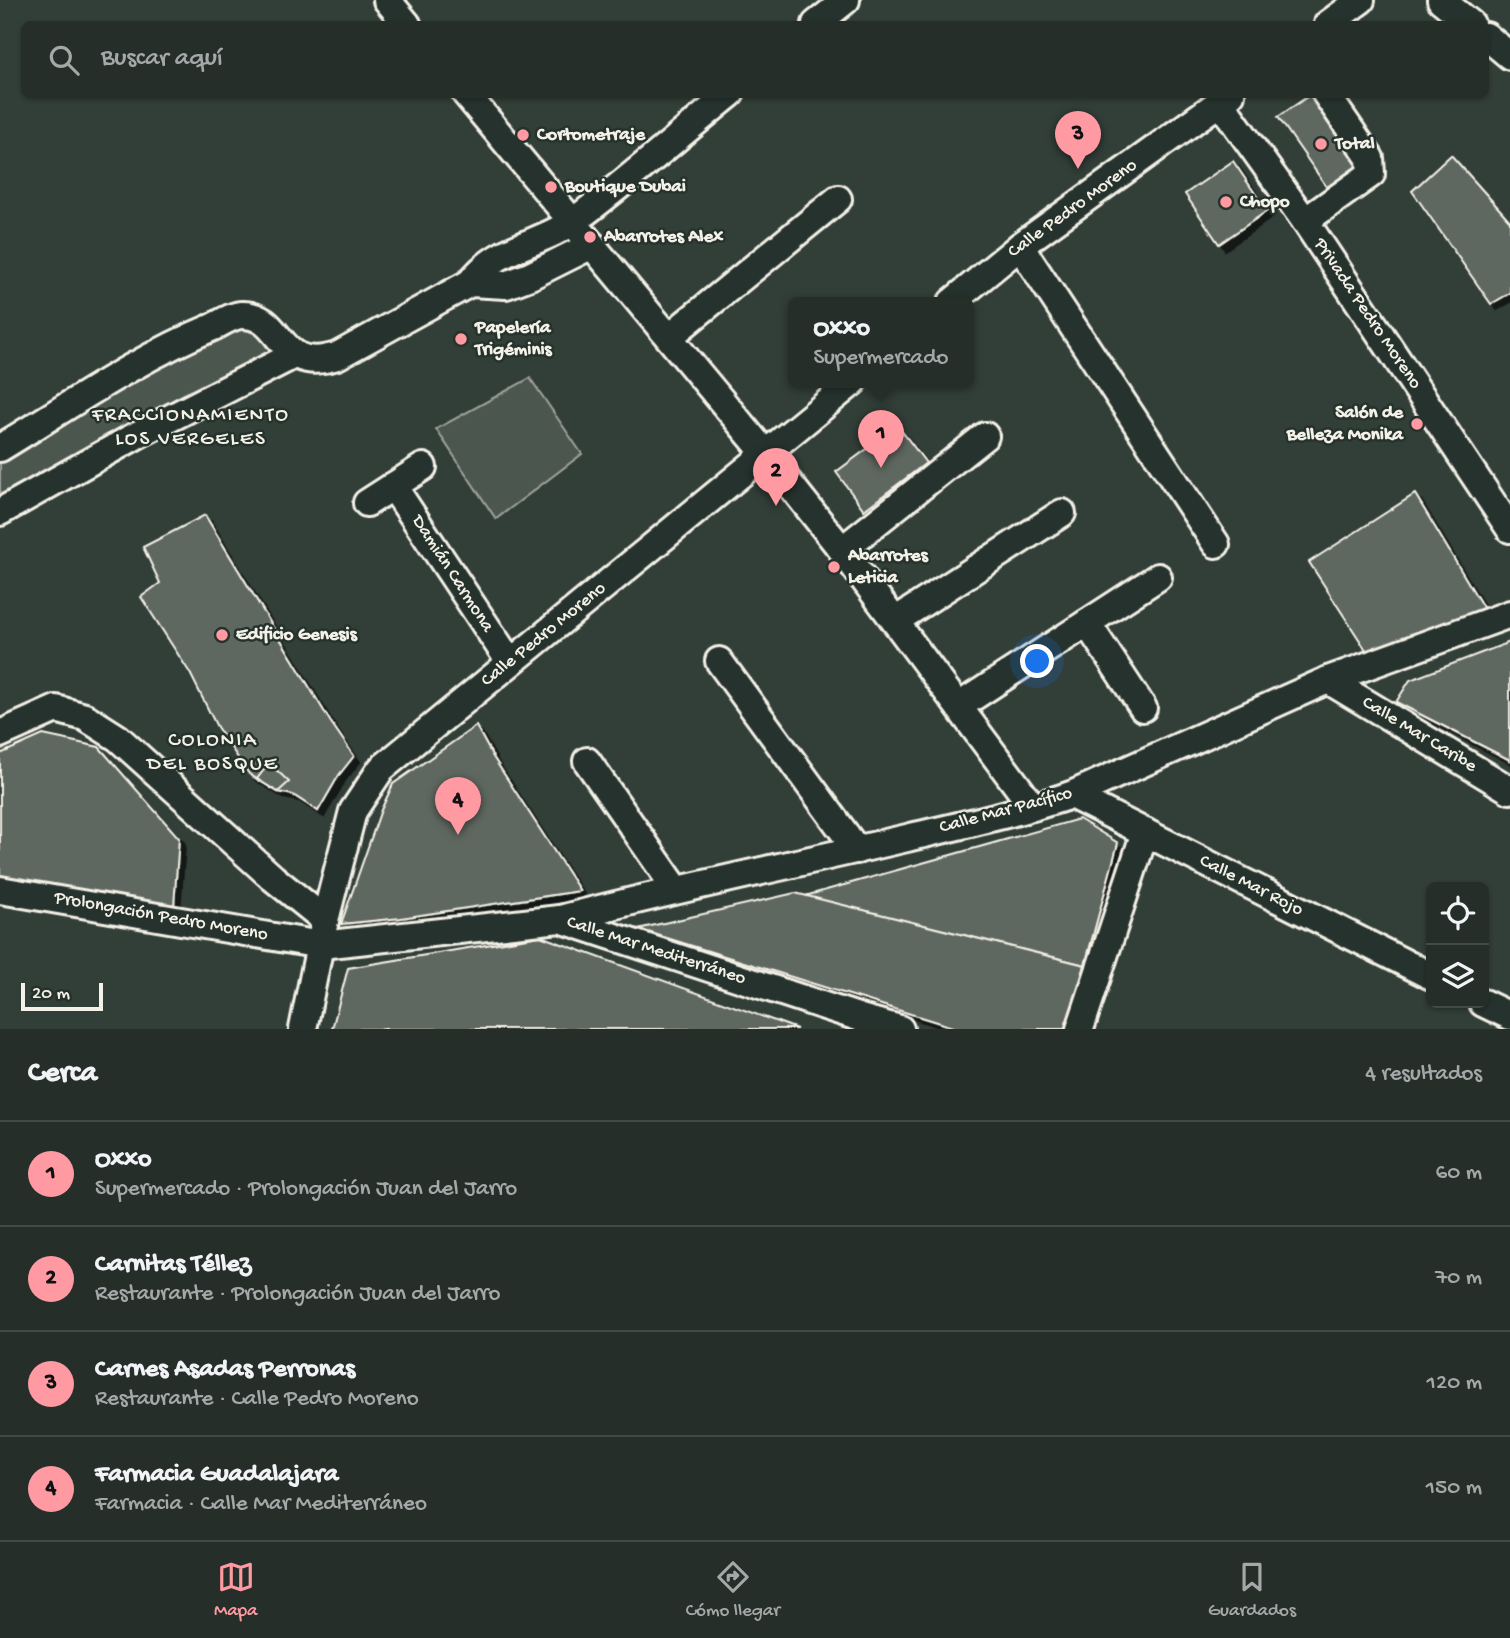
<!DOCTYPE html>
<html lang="es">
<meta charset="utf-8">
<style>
:root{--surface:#262e2a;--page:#2e3632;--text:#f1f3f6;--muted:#a4a8a8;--line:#424a47;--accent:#ff9aa2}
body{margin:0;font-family:"Gochi Hand",sans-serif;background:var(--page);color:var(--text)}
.controls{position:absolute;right:21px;bottom:21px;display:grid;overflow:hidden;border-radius:10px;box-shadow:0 2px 5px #0004}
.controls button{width:63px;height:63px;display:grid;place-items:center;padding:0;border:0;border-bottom:2px solid var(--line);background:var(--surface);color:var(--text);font:35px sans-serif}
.scale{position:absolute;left:21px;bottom:18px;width:82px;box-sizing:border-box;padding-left:7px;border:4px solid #f4f1e8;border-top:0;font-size:19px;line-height:24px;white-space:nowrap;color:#f4f1e8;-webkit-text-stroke:5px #26332d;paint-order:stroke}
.you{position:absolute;left:1038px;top:662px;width:24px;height:24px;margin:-18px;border:5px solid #fff;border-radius:50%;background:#1a73e8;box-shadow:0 0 0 10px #1a73e833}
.badge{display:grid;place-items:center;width:46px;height:46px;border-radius:50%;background:var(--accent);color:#111;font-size:23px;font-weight:700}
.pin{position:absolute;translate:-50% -58px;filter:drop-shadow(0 2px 4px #0008)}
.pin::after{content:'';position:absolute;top:37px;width:24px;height:21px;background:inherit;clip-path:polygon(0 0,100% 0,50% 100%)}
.popup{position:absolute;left:788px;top:297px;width:186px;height:91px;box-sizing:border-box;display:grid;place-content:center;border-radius:10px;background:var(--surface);filter:drop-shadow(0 2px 5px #0005);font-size:23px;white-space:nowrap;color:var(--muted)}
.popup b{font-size:26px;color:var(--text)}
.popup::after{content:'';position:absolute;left:50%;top:100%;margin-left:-14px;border:14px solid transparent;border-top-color:var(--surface)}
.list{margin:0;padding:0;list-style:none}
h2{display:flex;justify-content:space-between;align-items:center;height:91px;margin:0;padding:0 28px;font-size:30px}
h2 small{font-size:23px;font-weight:400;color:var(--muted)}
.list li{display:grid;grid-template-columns:46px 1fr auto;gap:21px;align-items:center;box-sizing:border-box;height:105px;padding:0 28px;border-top:2px solid var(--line)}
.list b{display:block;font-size:26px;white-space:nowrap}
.list p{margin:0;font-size:23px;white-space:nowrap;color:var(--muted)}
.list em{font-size:23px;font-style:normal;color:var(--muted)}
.icon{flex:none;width:38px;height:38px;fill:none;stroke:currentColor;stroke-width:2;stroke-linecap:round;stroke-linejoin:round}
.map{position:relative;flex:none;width:1510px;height:1029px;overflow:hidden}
.search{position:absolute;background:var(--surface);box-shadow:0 2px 5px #0004;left:21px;right:21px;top:21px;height:77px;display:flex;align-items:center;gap:18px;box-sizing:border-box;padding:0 24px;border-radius:10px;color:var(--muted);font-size:26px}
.sheet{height:511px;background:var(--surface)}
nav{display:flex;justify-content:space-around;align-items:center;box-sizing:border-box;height:98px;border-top:2px solid var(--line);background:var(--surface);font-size:19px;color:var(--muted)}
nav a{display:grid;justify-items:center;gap:4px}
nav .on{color:var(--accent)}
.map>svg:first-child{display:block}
.green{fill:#4c564f;stroke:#a0a49c;stroke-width:2}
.building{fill:#5f6861;stroke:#f4f1e8;stroke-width:2;filter:url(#shadow)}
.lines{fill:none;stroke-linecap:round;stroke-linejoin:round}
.minor-casing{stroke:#f4f1e8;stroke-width:32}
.minor{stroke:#26332d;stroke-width:26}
.poi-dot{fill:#ff9aa2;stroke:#26332d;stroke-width:2.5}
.labels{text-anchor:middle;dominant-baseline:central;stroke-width:5;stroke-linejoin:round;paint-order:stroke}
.poi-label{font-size:19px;font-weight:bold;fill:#f4f1e8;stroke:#26332d;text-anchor:start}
.street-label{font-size:19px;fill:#f4f1e8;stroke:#26332d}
.neighbourhood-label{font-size:21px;letter-spacing:2px;fill:#f4f1e8;stroke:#26332d}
</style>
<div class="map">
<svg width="1510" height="1029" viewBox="0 0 1510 1029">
<defs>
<filter id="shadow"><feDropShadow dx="6" dy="6" stdDeviation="0" flood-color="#0009"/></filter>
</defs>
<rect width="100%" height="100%" fill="#323e38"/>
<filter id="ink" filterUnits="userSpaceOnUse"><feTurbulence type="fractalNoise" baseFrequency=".0143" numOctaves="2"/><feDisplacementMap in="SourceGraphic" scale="14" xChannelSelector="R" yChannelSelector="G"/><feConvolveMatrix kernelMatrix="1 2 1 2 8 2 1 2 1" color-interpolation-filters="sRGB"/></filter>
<g filter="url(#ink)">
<g class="green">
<polygon points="242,324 254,327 280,352 0,503 0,459 177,352"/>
<polygon points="530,378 582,454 496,519 436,429"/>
</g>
<g class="building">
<polygon points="1310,95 1363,171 1331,193 1278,117"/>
<polygon points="1451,155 1510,221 1510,293 1491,304 1412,191"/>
<polygon points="1233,161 1267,211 1219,244 1185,194"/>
<polygon points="898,426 926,463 864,510 836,472"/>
<polygon points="1415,494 1484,609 1368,653 1309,562"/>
<polygon points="205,515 330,721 354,756 339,775 318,811 293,795 278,792 249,774 217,727 190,673 141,597 160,583 143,547"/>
<polygon points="1510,642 1510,760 1396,702 1410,680"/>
<polygon points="476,726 493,757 580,891 401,918 341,924 381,810 393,784"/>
<polygon points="43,735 99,747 179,838 174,906 0,876 0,754"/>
<polygon points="269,763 289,782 278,792 257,779"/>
<polygon points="1079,819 1118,843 1085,965 805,896"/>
<polygon points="795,893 1085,965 1067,1029 959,1029 638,929"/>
<polygon points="540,936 797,1029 332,1029 348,968"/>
</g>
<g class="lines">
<g class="minor-casing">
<g id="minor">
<polyline points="387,0 407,24"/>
<polyline points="1441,0 1471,24"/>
<polyline points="816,24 846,0"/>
<polyline points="1328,24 1361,0"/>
<polyline points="1486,36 1510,56"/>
<polyline points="466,94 765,453 842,550 1033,807"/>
<polyline points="1220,102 1305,221 1510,529"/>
<polyline points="1305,221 1371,174 1370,158 1326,94"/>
<polyline points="1020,246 1216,544"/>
<polyline points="470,283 506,285 530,276 592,245"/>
<polyline points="952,302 1020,246 1231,94"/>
<polyline points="669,337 838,199"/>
<path d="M0 448C69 406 138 358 213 327 221 323 233 315 242 315 286 315 275 375 337 356L470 283C498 245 541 245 575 220 628 181 678 136 730 94"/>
<polyline points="393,486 510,662"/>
<polyline points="367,503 423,467"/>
<polyline points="0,512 139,434 294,355"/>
<polyline points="842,550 985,436"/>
<polyline points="895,621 1062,513"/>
<polyline points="1087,623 1143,708"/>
<polyline points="719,661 857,850"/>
<polyline points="1328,680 1510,790"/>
<polyline points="959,706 1158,577"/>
<polyline points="0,734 56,709 85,717 118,738 273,878 325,920"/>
<polyline points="587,761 676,889"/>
<polyline points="1071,795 1431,976"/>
<polyline points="0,890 321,945 560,919 864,1019 900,1029"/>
<path d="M560 919C675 889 791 865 907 838 962 825 1017 813 1071 795L1328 680 1510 614"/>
<polyline points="1483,1003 1510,1016"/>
<polyline points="303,1029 325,920 353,811 381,769 853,382"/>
<polyline points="1080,1029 1145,832"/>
</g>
</g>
<use href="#minor" class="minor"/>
</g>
</g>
<g class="poi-dot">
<circle cx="523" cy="135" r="7"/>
<circle cx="1321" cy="144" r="7"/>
<circle cx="551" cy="187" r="7"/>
<circle cx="1226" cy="202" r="7"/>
<circle cx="590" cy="237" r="7"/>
<circle cx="461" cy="339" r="7"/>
<circle cx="1417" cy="424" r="7"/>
<circle cx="834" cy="567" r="7"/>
<circle cx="222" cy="635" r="7"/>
</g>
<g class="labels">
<g class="poi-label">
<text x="537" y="135">Cortometraje</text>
<text x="1335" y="144">Total</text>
<text x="565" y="187">Boutique Dubai</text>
<text x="1240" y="202">Chopo</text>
<text x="604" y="237">Abarrotes Alex</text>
<text x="475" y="328">Papelería<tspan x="475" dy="22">Trigéminis</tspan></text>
<text x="1403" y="413" text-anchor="end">Salón de<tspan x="1403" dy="22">Belleza Monika</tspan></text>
<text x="848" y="556">Abarrotes<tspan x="848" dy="22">Leticia</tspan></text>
<text x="236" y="635">Edificio Genesis</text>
</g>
<g class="street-label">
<text transform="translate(1073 209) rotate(-36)">Calle Pedro Moreno</text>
<text transform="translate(1367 314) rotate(56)">Privada Pedro Moreno</text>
<text transform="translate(452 574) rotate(57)">Damián Carmona</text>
<text transform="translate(544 635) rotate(-39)">Calle Pedro Moreno</text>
<text transform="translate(1419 735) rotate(31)">Calle Mar Caribe</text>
<text transform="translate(1006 811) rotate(-15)">Calle Mar Pacífico</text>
<text transform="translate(1251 886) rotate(27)">Calle Mar Rojo</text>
<text transform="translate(161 917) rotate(10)">Prolongación Pedro Moreno</text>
<text transform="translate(656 951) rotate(18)">Calle Mar Mediterráneo</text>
</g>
<g class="neighbourhood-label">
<text x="191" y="416">FRACCIONAMIENTO<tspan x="191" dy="24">LOS VERGELES</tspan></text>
<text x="213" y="741">COLONIA<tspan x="213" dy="24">DEL BOSQUE</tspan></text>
</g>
</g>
</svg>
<div class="controls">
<button><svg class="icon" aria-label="locate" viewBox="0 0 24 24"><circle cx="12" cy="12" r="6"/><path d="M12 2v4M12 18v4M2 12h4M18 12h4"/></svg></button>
<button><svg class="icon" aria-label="layers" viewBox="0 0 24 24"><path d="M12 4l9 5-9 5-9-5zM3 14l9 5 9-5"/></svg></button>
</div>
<div class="scale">20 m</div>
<div class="you"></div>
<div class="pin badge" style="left:881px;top:468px">1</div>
<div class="popup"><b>Oxxo</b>Supermercado</div>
<div class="pin badge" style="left:776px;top:506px">2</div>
<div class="pin badge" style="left:1078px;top:169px">3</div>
<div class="pin badge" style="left:458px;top:835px">4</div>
<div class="search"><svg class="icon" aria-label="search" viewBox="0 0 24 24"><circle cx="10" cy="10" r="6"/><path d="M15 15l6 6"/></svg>Buscar aquí</div>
</div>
<section class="sheet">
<h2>Cerca<small>4 resultados</small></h2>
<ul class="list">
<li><span class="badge">1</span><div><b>Oxxo</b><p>Supermercado · Prolongación Juan del Jarro</p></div><em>60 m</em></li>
<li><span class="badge">2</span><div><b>Carnitas Téllez</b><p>Restaurante · Prolongación Juan del Jarro</p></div><em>70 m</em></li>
<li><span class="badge">3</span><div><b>Carnes Asadas Perronas</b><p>Restaurante · Calle Pedro Moreno</p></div><em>120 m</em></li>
<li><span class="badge">4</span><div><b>Farmacia Guadalajara</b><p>Farmacia · Calle Mar Mediterráneo</p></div><em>150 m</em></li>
</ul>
</section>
<nav>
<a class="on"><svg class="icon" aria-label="map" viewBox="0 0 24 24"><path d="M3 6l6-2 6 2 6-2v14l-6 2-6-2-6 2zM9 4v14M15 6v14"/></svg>Mapa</a>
<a><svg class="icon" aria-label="directions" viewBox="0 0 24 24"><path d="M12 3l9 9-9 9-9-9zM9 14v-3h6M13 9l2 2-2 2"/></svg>Cómo llegar</a>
<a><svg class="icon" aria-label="saved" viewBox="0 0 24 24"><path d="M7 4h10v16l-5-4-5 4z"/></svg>Guardados</a>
</nav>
